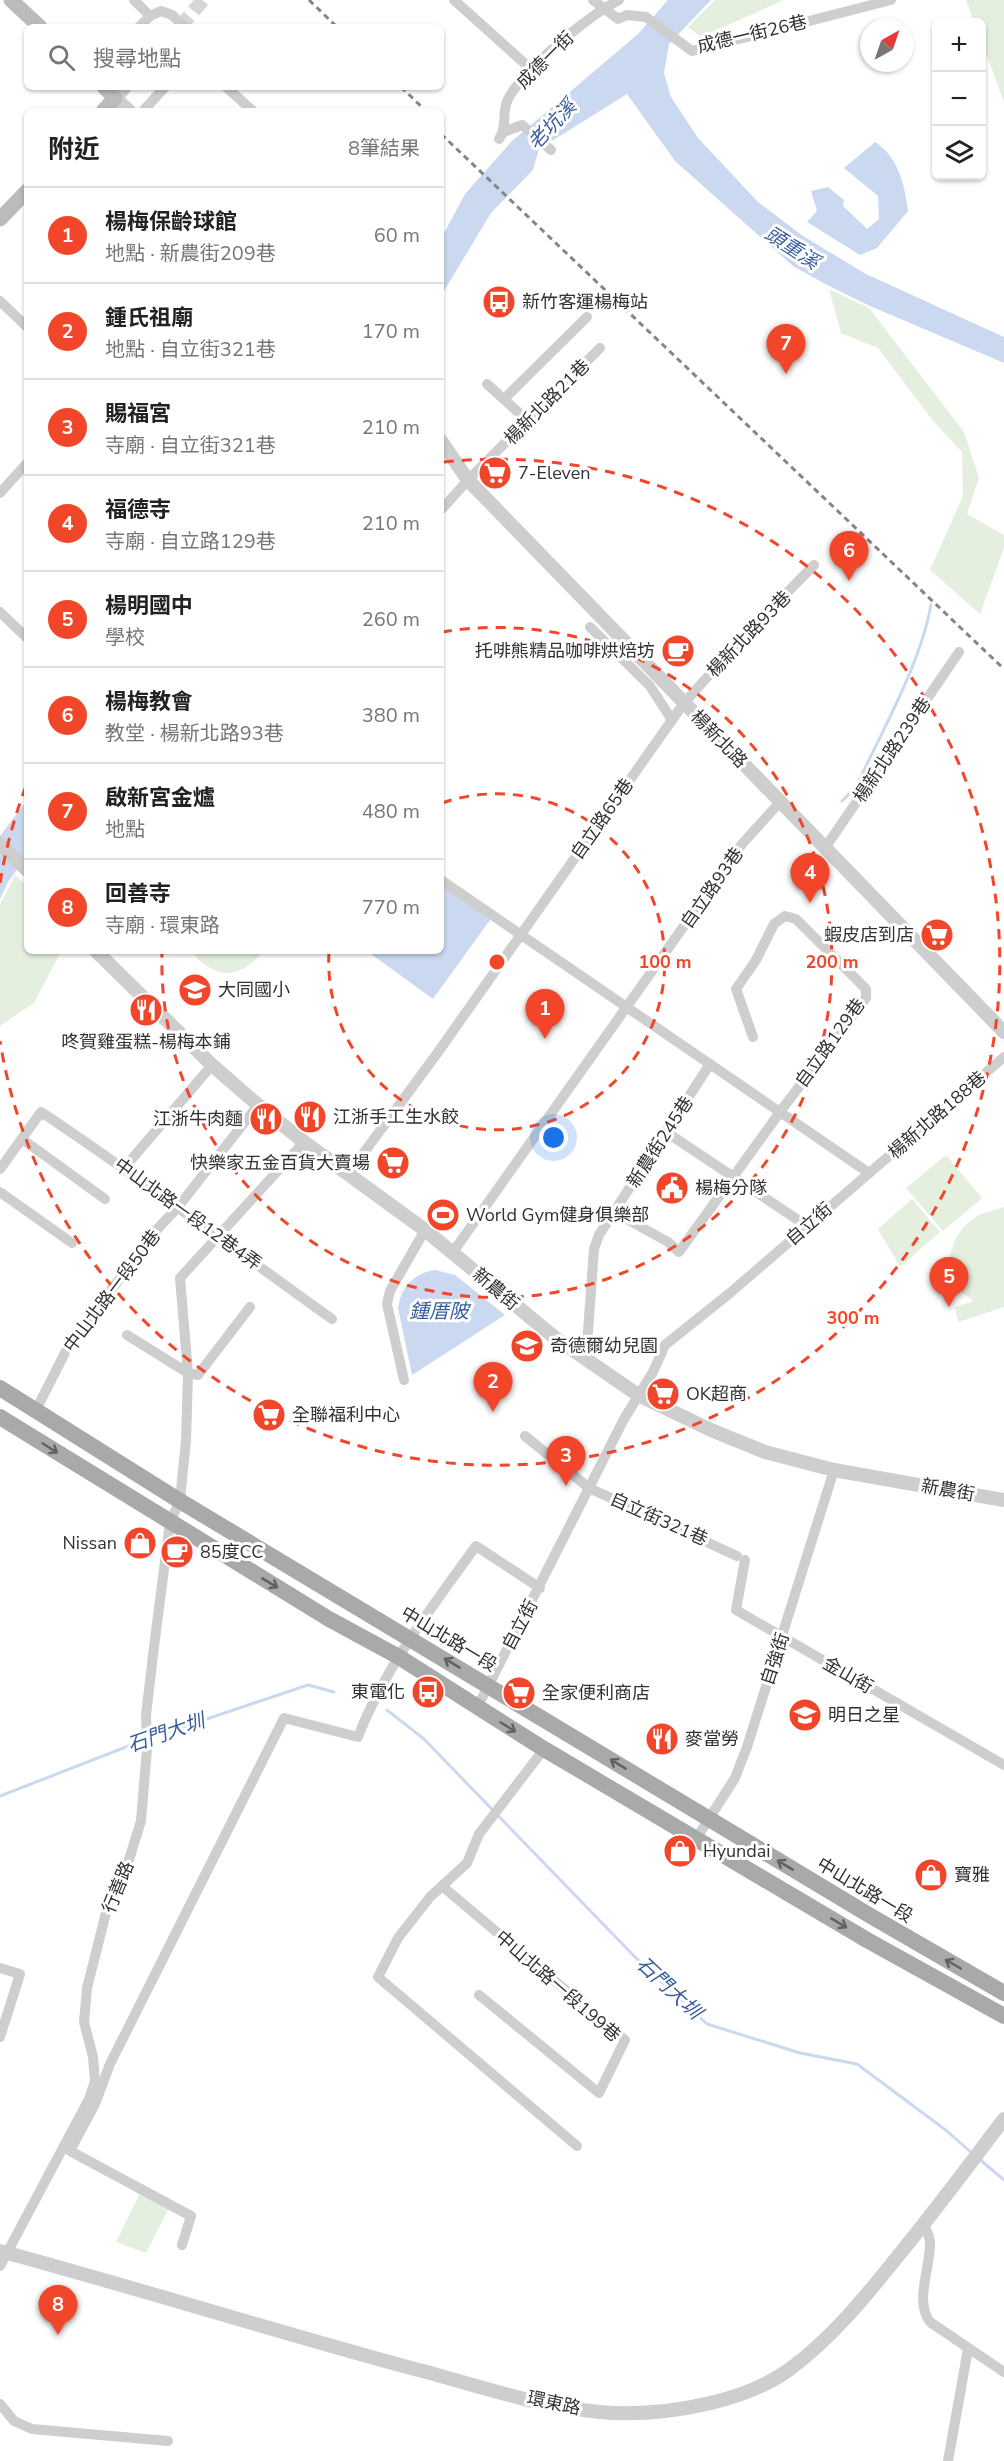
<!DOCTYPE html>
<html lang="zh-TW">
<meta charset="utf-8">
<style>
:root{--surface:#fff;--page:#f2f2f2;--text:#222;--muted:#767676;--line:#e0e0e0;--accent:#f2462a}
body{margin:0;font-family:"Nunito Sans","Noto Sans TC",sans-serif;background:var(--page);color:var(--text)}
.controls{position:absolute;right:18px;top:18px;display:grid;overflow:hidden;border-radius:9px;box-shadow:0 2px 4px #0004}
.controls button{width:54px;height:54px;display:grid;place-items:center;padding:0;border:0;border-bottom:2px solid var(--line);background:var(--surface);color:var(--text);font:30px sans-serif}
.compass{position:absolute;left:860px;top:18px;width:54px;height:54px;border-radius:50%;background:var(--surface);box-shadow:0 2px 4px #0004;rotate:40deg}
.you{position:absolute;left:554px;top:1138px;width:21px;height:21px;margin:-15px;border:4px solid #fff;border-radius:50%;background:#1a73e8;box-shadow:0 0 0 9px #1a73e833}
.badge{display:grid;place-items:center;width:39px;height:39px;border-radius:50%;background:var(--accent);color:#fff;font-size:20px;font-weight:700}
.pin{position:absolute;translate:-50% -50px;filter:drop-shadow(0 2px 3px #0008)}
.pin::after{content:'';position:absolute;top:32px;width:21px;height:18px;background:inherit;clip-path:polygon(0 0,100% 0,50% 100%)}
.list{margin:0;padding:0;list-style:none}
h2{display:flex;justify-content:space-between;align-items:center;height:78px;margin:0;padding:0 24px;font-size:26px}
h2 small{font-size:20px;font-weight:400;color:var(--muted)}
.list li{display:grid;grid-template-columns:39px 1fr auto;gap:18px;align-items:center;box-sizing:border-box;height:96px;padding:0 24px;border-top:2px solid var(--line)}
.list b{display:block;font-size:22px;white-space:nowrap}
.list p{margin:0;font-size:20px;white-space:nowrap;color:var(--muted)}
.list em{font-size:20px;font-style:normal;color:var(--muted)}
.icon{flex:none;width:33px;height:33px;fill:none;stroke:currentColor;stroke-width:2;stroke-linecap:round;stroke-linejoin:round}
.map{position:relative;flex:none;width:1004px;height:2461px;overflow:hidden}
.search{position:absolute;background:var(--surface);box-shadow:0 2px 4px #0004;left:24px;top:24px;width:420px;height:66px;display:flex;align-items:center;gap:15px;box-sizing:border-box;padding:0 21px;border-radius:9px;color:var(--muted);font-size:22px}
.panel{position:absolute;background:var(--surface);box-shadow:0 2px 4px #0004;left:24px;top:108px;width:420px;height:846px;border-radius:9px}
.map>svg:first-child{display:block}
.green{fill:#e4efdf}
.water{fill:#cad9f0}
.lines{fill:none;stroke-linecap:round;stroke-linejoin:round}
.stream{stroke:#cad9f0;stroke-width:3}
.tertiary-tunnel{stroke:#d6d6d6;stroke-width:14;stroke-dasharray:14 7;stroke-linecap:butt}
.minor{stroke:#cecece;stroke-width:10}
.tertiary{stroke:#cecece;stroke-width:14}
.secondary{stroke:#bbb;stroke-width:15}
.primary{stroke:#a9a9a9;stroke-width:16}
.rail{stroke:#868686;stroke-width:3;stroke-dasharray:6 4.5;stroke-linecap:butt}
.oneway{stroke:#616161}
.ring{fill:none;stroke:#f2462a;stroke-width:3;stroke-dasharray:10 8}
.labels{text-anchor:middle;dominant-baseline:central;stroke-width:6;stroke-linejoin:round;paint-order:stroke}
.street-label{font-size:18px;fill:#313131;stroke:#fff}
.poi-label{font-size:18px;fill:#313131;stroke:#fff;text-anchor:start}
.water-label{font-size:20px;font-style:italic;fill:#385f9b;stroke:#fff}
.centre{fill:#f2462a;stroke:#fff;stroke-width:3}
.ring-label{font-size:18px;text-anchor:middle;font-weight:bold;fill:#f2462a;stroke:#fff;stroke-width:6;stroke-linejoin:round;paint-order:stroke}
</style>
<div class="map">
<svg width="1004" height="2461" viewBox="0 0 1004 2461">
<rect width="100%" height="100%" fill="#fff"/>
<g class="green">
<polygon points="715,0 784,0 701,37 688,27"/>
<polygon points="966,0 1004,0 1004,102 982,43 982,22 974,22"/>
<polygon points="829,289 869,308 964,432 979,478 967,514 1004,535 1004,548 980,614 930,570 963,496 962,452 934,422 878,348 841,333"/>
<polygon points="15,875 27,886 27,951 61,951 34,1003 0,1026 0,905"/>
<path d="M193 951H264C249 967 232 981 210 968 202 963 196 959 193 951Z"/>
<polygon points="946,1155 982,1198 943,1231 906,1188"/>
<polygon points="912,1199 940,1232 900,1267 878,1229"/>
<path d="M1004 1207V1307L958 1322 955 1307 974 1301C968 1297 961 1293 957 1286 941 1262 954 1230 977 1216 985 1212 995 1210 1004 1207Z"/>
<polygon points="141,2191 170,2206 146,2253 116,2242"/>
</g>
<g class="water">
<polygon points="668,0 711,0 669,44 664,73 671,97 698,138 758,202 803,236 866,274 1004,337 1004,363 870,306 827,285 793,266 675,161 627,94 539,149 533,170 491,213 441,296 441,239 465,194 511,142 638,34"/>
<path d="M875 142C898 156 905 186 908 211L877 248 860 255 807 222 817 211 811 191 828 187 844 200 843 206 867 229 879 219 878 196 844 168Z"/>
<polygon points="27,800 27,856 8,882 0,899 0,836"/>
<polygon points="441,877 495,913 433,999 367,951 441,951"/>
<path d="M435 1270 455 1275 505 1315 412 1375 398 1308C401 1287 414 1273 435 1270Z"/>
</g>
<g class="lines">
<g class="stream">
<path d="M842 801 856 787C882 731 920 665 931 605"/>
<polyline points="802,885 823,860"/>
<polyline points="387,1710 424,1739 634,1956 707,2024 800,2053 857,2064 947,2131 973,2154"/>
<polyline points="150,1738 308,1685 334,1692"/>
<polyline points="0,1796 144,1740"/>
<polyline points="978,2158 1004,2180"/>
</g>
<polyline class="tertiary-tunnel" points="180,27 203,0"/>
<g class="minor">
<polyline points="134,0 150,16"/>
<polyline points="454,0 532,70"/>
<polyline points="593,0 618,19 627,15 646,17 692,51 891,0"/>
<polyline points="139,27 150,16 161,11 172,15 185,27"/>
<polyline points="226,87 253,111"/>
<polyline points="143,111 165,87"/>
<polyline points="504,132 522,125 551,150"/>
<path d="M499 139C508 128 501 112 508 99 524 69 588 16 619 0"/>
<polyline points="0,301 27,327"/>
<polyline points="487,384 528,421"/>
<polyline points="505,398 587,317"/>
<polyline points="0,493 27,463"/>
<polyline points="441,510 468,480 600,348"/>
<polyline points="0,612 27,638"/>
<polyline points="590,627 650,686 672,720"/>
<polyline points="825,848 959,652"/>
<polyline points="441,880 869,1173"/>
<polyline points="666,1132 807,1226"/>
<polyline points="22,1139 105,1199"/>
<polyline points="125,1167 212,1065"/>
<path d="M0 1169 41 1112C141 1178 235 1250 332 1319"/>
<polyline points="348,1174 436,1055 684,703 739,642 814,565"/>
<polyline points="0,1192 72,1243"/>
<polyline points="614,1212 668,1242 679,1252 780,1112 866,998 866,989 796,919 785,916 774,924 756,960 736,989 753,1037"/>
<polyline points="453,1252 742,844 780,802"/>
<polyline points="127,1335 188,1373 198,1375 250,1307"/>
<polyline points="586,1359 594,1249 599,1235 710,1064"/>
<polyline points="404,1380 387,1304 390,1291 425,1230"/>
<polyline points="36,1410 71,1341 136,1258 149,1238 178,1207 258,1105"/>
<polyline points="525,1436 589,1488 737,1556"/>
<polyline points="745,1560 736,1610 1004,1765"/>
<polyline points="477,1708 624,1419 653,1372 665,1345 730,1293 1004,1057"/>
<polyline points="544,1749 479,1834 467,1863 430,1897 398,1938 378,1977 577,2146"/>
<polyline points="696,1839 735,1778 747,1747 834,1470"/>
<polyline points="442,1886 625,2040 599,2093 479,1995"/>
<polyline points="0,1968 20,1974 0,2037"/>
<path d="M924 2224C926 2230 930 2237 930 2242 931 2267 914 2301 930 2322L1004 2372"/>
<path d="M182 2245 191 2216 70 2151 95 2104 110 2064 284 1718 358 1737C385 1667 432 1607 476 1546L540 1588"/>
<polyline points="0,2266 89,2099 95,2081 93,2057 84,2022 87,1988 109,1901 127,1866 141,1821 147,1749 146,1715 154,1647 170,1522 180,1501 186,1440 188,1373 180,1278 304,1142"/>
<polyline points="0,2404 14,2421 32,2429 168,2441"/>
<polyline points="948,2461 968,2349"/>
</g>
<g class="tertiary">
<polyline points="125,87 115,98 129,111"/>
<polyline points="441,441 468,480 1004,1032"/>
<polyline points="0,844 27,870"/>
<polyline points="96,951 212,1065 258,1105 304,1142 425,1230 554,1337 638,1395 711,1430 765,1452 834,1470 1004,1500"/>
<path d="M0 2251C137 2288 274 2331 411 2368 478 2385 545 2410 614 2413 669 2415 745 2402 790 2369 832 2338 866 2296 898 2256 935 2211 969 2165 1004 2119"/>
</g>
<g class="secondary">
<polyline points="11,0 40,27"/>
<polyline points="103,111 115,98 104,87"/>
<polyline points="0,219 27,191"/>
</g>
<g class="primary">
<polyline points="0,1388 180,1501 869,1915 1004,1993"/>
<polyline points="0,1417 329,1619 399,1657 544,1749 867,1940 1004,2016"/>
</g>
<g class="rail">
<polyline points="309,0 337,27"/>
<polyline points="401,87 426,111"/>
<polyline points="441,134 1004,669"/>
</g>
</g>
<defs><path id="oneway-shaft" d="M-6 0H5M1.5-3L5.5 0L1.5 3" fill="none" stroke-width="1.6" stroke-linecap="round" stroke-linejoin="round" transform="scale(1.5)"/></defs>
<g class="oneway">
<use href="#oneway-shaft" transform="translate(50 1448) rotate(32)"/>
<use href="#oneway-shaft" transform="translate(270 1583) rotate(31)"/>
<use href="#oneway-shaft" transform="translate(452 1663) rotate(-149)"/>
<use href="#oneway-shaft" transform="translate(508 1727) rotate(32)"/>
<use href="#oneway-shaft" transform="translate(618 1764) rotate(-149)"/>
<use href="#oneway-shaft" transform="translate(785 1865) rotate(-149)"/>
<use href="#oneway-shaft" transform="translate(839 1923) rotate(31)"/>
<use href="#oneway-shaft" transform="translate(953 1964) rotate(-150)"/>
</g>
<g class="ring">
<path d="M442 803A168 168 0 1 1 329 952"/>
<path d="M442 632A335 335 0 1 1 162 953"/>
<path d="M0 883A503 503 0 0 1 26 786M444 462A503 503 0 1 1 0 1041"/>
</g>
<defs>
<g id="bus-disc" transform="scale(1.725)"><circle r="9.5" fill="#f2462a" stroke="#fff"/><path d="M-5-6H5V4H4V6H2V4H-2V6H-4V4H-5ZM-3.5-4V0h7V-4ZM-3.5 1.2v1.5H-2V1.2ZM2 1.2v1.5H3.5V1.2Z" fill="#fff"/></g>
<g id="supermarket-disc" transform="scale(1.725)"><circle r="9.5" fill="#f2462a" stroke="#fff"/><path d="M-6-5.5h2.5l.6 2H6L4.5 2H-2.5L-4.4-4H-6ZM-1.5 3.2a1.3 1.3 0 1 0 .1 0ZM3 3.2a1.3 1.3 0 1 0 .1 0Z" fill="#fff"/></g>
<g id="cafe-disc" transform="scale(1.725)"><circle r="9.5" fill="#f2462a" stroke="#fff"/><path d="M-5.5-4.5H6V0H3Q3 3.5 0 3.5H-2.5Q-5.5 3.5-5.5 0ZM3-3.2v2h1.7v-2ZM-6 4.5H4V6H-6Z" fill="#fff"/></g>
<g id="school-disc" transform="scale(1.725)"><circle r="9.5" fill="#f2462a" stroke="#fff"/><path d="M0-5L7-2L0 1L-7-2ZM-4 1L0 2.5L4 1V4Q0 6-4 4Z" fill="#fff"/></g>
<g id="restaurant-disc" transform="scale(1.725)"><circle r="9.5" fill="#f2462a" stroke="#fff"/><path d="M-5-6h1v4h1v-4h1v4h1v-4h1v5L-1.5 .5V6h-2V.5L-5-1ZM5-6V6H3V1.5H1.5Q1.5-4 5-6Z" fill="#fff"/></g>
<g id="civic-disc" transform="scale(1.725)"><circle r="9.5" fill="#f2462a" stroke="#fff"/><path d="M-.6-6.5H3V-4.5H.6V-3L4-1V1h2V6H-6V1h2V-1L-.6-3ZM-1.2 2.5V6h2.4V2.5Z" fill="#fff"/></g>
<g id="stadium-disc" transform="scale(1.725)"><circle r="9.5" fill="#f2462a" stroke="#fff"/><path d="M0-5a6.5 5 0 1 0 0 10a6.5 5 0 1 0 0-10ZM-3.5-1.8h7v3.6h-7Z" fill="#fff"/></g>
<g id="shop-disc" transform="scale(1.725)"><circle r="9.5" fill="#f2462a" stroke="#fff"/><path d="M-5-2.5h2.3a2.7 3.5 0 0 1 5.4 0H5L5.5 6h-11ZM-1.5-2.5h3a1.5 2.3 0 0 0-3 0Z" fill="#fff"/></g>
</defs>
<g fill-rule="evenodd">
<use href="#bus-disc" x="499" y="302"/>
<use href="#supermarket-disc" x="495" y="473"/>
<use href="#cafe-disc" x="678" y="651"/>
<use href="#supermarket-disc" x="937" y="935"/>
<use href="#school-disc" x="195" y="990"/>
<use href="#restaurant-disc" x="146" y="1010"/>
<use href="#restaurant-disc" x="310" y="1117"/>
<use href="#restaurant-disc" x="266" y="1119"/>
<use href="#supermarket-disc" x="393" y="1163"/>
<use href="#civic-disc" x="672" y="1188"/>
<use href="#stadium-disc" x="443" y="1215"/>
<use href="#school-disc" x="527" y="1346"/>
<use href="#supermarket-disc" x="663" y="1394"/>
<use href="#supermarket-disc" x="269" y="1415"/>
<use href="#shop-disc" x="140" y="1543"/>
<use href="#cafe-disc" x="177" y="1552"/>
<use href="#bus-disc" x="428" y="1692"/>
<use href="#supermarket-disc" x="519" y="1693"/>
<use href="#school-disc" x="805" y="1715"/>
<use href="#restaurant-disc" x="662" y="1739"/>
<use href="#shop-disc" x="680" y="1851"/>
<use href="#shop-disc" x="931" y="1875"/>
</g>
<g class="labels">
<g class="street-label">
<text transform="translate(752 34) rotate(-13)">成德一街26巷</text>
<text transform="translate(545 60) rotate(-45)">成德一街</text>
<text transform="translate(547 402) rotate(-45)">楊新北路21巷</text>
<text transform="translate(749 634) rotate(-46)">楊新北路93巷</text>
<text transform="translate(719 739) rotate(46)">楊新北路</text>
<text transform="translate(892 750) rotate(-56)">楊新北路239巷</text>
<text transform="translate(602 819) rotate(-55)">自立路65巷</text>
<text transform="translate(712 888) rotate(-55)">自立路93巷</text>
<text transform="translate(830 1043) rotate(-54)">自立路129巷</text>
<text transform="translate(937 1115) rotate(-41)">楊新北路188巷</text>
<text transform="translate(660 1142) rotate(-57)">新農街245巷</text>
<text transform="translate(188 1214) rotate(36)">中山北路一段12巷4弄</text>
<text transform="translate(809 1224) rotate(-41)">自立街</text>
<text transform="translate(496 1289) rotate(40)">新農街</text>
<text transform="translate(112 1291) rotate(-53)">中山北路一段50巷</text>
<text transform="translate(948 1490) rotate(10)">新農街</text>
<text transform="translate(659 1519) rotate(24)">自立街321巷</text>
<text transform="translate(520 1625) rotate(-62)">自立街</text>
<text transform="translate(449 1639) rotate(31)">中山北路一段</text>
<text transform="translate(775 1659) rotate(-72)">自強街</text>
<text transform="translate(848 1675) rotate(30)">金山街</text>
<text transform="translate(118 1887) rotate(-68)">行善路</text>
<text transform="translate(865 1890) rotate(31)">中山北路一段</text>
<text transform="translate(558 1986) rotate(41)">中山北路一段199巷</text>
<text transform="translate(554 2403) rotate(12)">環東路</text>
</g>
<g class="poi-label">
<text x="522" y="302">新竹客運楊梅站</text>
<text x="518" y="473">7-Eleven</text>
<text x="655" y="651" text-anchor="end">托啡熊精品咖啡烘焙坊</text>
<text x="914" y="935" text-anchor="end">蝦皮店到店</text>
<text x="218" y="990">大同國小</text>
<text x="146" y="1042" text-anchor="middle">咚賀雞蛋糕-楊梅本鋪</text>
<text x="333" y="1117">江浙手工生水餃</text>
<text x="243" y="1119" text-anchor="end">江浙牛肉麵</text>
<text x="370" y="1163" text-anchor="end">快樂家五金百貨大賣場</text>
<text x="695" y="1188">楊梅分隊</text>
<text x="466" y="1215">World Gym健身俱樂部</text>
<text x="550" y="1346">奇德爾幼兒園</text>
<text x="686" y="1394">OK超商</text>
<text x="292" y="1415">全聯福利中心</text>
<text x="117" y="1543" text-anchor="end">Nissan</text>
<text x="200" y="1552">85度CC</text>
<text x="405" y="1692" text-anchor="end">東電化</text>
<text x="542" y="1693">全家便利商店</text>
<text x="828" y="1715">明日之星</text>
<text x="685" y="1739">麥當勞</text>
<text x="703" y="1851">Hyundai</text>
<text x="954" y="1875">寶雅</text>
</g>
<g class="water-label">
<text transform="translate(552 125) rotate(-47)">老坑溪</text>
<text transform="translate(792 248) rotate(33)">頭重溪</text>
<text x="439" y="1311">鍾厝陂</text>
<text transform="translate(166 1733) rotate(-19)">石門大圳</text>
<text transform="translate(669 1988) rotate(43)">石門大圳</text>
</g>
</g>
<circle cx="497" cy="962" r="9" class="centre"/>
<g class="ring-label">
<text x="665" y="968">100 m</text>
<text x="832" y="968">200 m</text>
<text x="853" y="1324">300 m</text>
</g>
</svg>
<div class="controls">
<button>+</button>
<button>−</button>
<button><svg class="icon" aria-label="layers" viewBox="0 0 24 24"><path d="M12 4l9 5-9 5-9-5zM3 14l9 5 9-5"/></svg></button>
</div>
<svg class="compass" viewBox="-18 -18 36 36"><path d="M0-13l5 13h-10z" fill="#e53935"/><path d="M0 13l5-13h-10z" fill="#767676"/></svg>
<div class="you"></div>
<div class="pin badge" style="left:545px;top:1039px">1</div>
<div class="pin badge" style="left:493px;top:1412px">2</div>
<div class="pin badge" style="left:566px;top:1486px">3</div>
<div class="pin badge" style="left:810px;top:903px">4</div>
<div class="pin badge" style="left:949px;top:1307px">5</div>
<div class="pin badge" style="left:849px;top:581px">6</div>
<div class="pin badge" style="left:786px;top:374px">7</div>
<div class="pin badge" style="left:58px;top:2335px">8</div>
<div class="search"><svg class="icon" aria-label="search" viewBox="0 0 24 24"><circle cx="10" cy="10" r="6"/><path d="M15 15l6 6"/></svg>搜尋地點</div>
<section class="panel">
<h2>附近<small>8筆結果</small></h2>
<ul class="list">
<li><span class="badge">1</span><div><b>楊梅保齡球館</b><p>地點 · 新農街209巷</p></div><em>60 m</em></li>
<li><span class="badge">2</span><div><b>鍾氏祖廟</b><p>地點 · 自立街321巷</p></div><em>170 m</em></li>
<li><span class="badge">3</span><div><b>賜福宮</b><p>寺廟 · 自立街321巷</p></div><em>210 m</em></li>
<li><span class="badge">4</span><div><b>福德寺</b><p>寺廟 · 自立路129巷</p></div><em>210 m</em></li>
<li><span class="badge">5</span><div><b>楊明國中</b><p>學校</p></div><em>260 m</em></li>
<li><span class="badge">6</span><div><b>楊梅教會</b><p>教堂 · 楊新北路93巷</p></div><em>380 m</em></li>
<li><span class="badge">7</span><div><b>啟新宮金爐</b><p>地點</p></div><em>480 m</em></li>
<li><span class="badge">8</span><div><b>回善寺</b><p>寺廟 · 環東路</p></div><em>770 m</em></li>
</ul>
</section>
</div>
